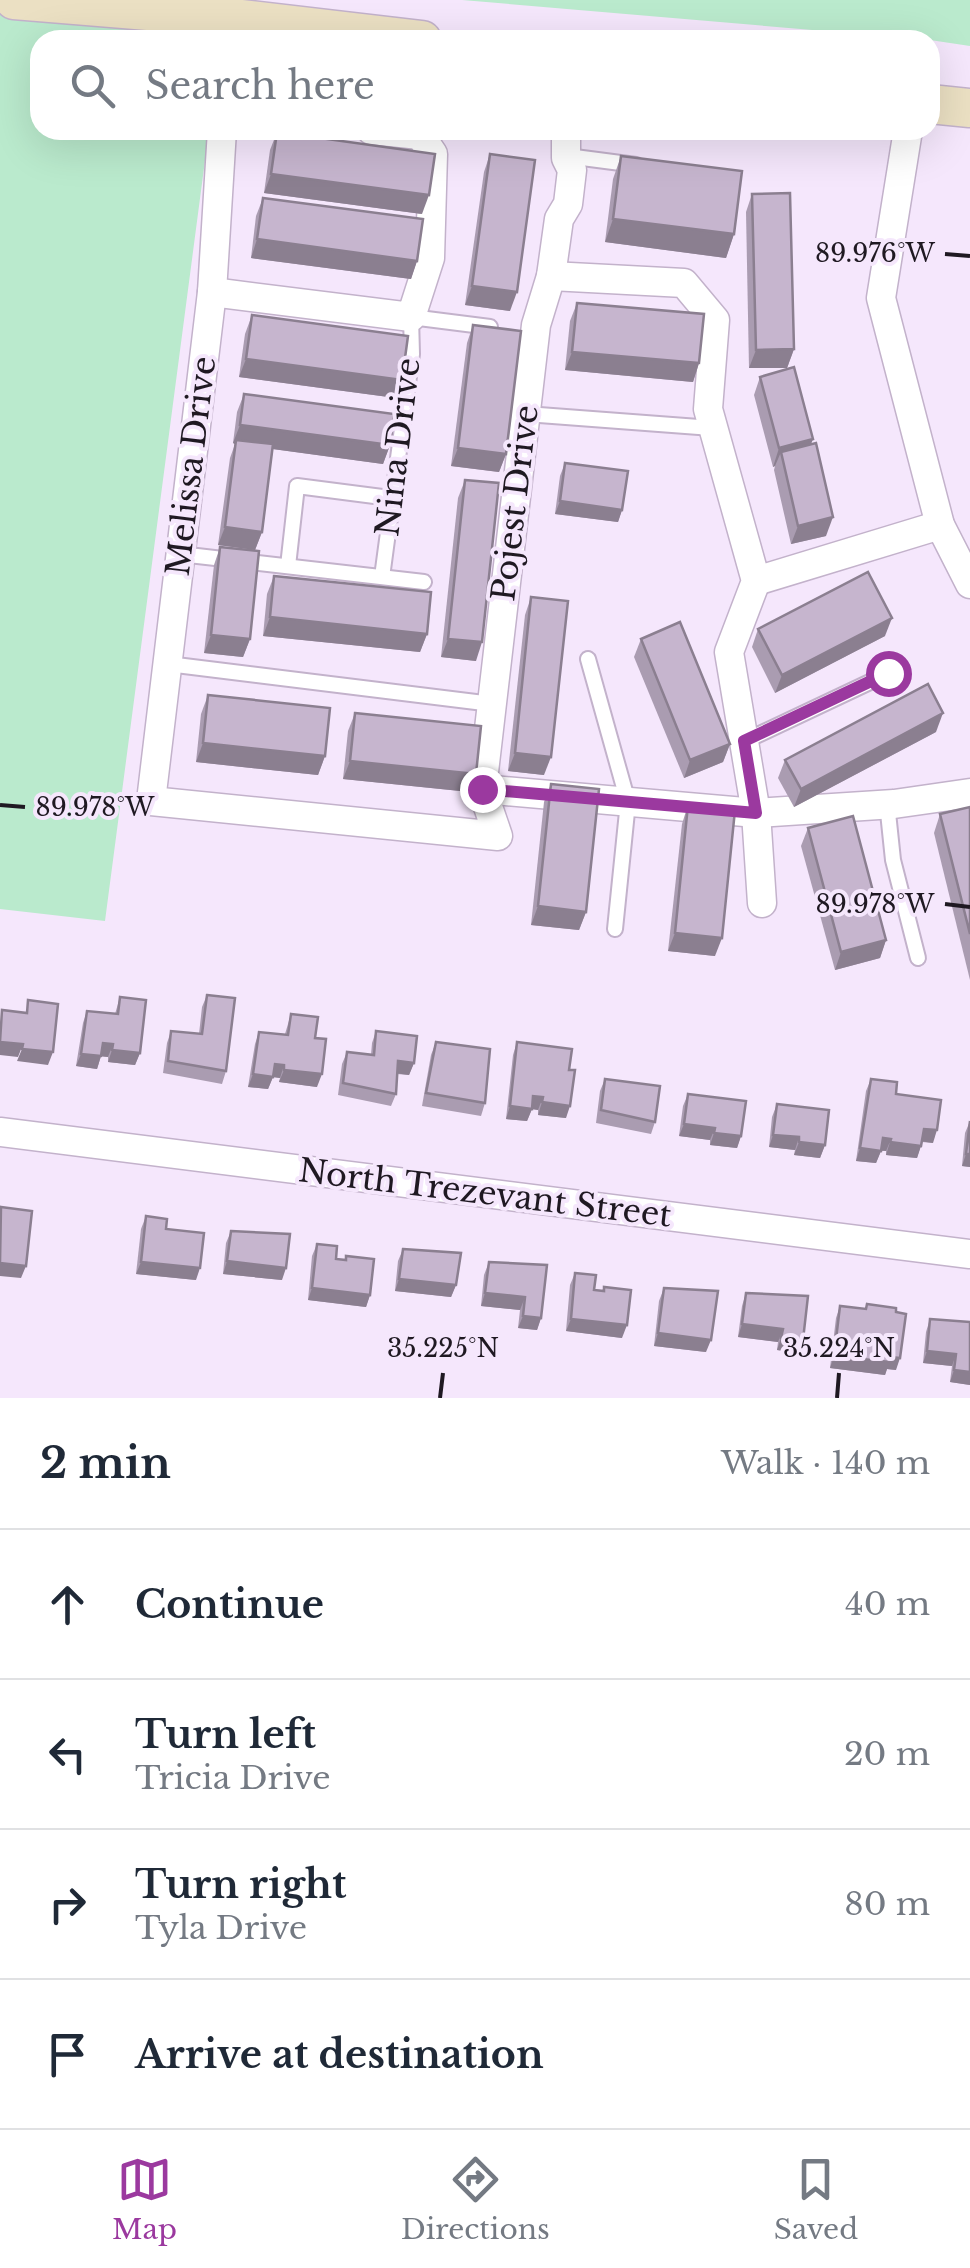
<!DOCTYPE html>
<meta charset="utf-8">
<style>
:root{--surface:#fff;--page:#f6f6f7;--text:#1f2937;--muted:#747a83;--line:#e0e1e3;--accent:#9b399f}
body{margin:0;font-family:"Libre Baskerville",serif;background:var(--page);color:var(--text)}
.stop{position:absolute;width:30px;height:30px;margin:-22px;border:8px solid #9b399f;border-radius:50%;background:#fff}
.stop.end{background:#9b399f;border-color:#fff;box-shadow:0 2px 10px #0008}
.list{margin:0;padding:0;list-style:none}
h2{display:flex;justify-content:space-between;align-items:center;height:130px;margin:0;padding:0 40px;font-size:42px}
h2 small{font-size:32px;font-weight:400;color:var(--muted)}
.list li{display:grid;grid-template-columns:65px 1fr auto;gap:30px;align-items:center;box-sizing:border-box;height:150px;padding:0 40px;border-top:2px solid var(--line)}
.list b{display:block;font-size:38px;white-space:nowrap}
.list p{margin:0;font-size:32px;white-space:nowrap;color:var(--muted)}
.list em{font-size:32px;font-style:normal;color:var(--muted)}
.icon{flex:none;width:55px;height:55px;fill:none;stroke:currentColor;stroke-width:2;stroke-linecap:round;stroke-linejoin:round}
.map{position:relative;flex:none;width:970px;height:1398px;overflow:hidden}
.search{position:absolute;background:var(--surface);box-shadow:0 10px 40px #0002;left:30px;right:30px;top:30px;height:110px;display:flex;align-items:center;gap:25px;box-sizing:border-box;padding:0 35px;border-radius:30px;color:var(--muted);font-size:38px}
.sheet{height:730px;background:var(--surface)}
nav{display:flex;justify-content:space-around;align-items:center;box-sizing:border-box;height:140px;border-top:2px solid var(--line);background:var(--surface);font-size:28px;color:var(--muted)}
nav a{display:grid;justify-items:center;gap:5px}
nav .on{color:var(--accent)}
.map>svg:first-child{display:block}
.green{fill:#baeacd}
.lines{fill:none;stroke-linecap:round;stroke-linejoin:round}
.service-casing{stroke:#c3b2cb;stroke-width:18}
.minor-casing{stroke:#c3b2cb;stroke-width:31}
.secondary-casing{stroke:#c3b2cb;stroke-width:41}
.service{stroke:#fff;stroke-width:14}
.minor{stroke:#fff;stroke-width:28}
.secondary{stroke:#ebe0c3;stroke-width:38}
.wall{fill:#aa9cb1}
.shaded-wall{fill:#8b7f90}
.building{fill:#c6b5ce;stroke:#8b7f90;stroke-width:2.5}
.route{stroke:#9b399f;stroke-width:12}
.ticks{fill:none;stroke:#1f1922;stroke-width:4}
.labels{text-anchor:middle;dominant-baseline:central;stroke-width:8;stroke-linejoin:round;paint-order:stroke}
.street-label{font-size:32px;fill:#1f1922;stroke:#f5e7fc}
.ticks-label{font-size:25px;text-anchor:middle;fill:#1f1922;stroke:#f5e7fc;stroke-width:8;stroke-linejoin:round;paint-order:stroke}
</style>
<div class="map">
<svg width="970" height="1398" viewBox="0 0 970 1398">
<rect width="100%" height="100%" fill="#f5e7fc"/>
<g class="green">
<polygon points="0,0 226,0 221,40 40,40 40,130 209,130 105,921 0,909"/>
<polygon points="462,0 970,0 970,46 930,40"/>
</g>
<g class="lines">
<g class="service-casing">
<g id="service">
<polyline points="567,156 636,165"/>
<polyline points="526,414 712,428"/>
<polyline points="180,554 424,582"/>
<polyline points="288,566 297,486 390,498"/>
<polyline points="382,577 412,354 411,317 490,327"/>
<polyline points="588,659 628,802 615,929"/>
<polyline points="168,664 492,704"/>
<polyline points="745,741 889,673"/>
<polyline points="887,803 893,860 918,958"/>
</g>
</g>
<g class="minor-casing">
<g id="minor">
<polyline points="222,130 212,292 151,801 498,836 482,789 536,325 551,276 559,219 568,204 572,170 566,158 566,130"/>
<polyline points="908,130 881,298 940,525 970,584"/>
<polyline points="551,276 684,283 715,320 708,409 756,581 729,652 756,813 762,903"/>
<polyline points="212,292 411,317 430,258 433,154 420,135 371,130"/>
<polyline points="756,581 940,525"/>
<polyline points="482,789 756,813 894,804 970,793"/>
<polyline points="0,1132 970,1254"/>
</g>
</g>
<g class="secondary-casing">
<g id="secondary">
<polyline points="14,0 233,18 422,40"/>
<polyline points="930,104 970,108"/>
</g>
</g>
<use href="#service" class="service"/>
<use href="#minor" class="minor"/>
<use href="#secondary" class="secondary"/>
</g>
<g class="wall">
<polygon points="277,132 422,214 264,193 270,150"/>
<polygon points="490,154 510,311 465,305 484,172"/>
<polygon points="621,156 734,234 726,258 605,242 613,179"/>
<polygon points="752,194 794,349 787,368 749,368 746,212"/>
<polygon points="263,198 417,261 411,279 251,258 256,216"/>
<polygon points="577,303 699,363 693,382 565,370 570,321"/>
<polygon points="252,315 396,398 239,377 245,334"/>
<polygon points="473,325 506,454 499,472 451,466 467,343"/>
<polygon points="760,377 811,444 826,536 791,544 774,470 775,466 773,467 754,395"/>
<polygon points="244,394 390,445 383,464 273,449 262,532 255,550 218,545 230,458 235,444 233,443 237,412"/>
<polygon points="565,463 622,510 618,522 555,514 560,476"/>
<polygon points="465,480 476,661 441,657 458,498"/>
<polygon points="220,547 250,639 243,657 204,653 214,565"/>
<polygon points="274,576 427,634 420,652 263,636 267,594"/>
<polygon points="531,597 544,775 508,771 525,615"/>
<polygon points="758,629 885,636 775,693 752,647"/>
<polygon points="641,639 730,744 723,762 684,778 634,657"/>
<polygon points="208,695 325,756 318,775 196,762 201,714"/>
<polygon points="355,713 470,792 343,779 348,731"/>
<polygon points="936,732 794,807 778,778 785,760"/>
<polygon points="551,784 586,912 579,930 531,925 544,802"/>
<polygon points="688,805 715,956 668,951 682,824"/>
<polygon points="970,807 970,980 934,833 940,814"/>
<polygon points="808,828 886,940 880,958 835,970 801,846"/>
<polygon points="207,995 226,1071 222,1084 163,1073 167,1043 171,1031 199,1034 202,1007"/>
<polygon points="120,997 140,1053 135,1065 108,1062 108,1057 101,1056 97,1069 76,1066 83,1023 87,1011 115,1014"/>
<polygon points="291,1014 315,1038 317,1087 279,1082 280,1078 273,1077 268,1089 248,1087 255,1044 259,1032 285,1034"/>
<polygon points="376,1031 414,1063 409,1075 397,1074 396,1094 391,1106 338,1095 342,1064 347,1052 371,1055 372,1043"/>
<polygon points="436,1042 485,1103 481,1116 422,1106 431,1055"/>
<polygon points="517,1042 569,1070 566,1118 538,1115 538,1110 532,1109 527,1121 506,1119 513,1055"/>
<polygon points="605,1079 655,1122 651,1134 596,1123 600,1091"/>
<polygon points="871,1079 896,1094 933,1143 922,1142 917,1158 886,1155 886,1151 881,1151 876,1163 856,1161 866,1091"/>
<polygon points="688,1094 741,1136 737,1148 710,1145 710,1140 679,1136 683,1106"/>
<polygon points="777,1104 825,1145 820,1158 794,1155 795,1150 769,1147 772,1117"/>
<polygon points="970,1121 970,1167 962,1166 965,1133"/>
<polygon points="146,1216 166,1229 196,1280 136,1274 141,1229"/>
<polygon points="231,1231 282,1280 223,1274 226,1243"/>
<polygon points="317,1244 336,1259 345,1260 346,1256 370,1295 366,1307 308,1300 312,1256"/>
<polygon points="403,1249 456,1285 451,1297 395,1291 398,1261"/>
<polygon points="489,1262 541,1318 537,1330 518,1328 520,1310 481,1306 484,1275"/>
<polygon points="575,1273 594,1290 602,1291 604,1287 622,1338 566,1331 570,1285"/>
<polygon points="664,1288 706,1352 654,1346 659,1301"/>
<polygon points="746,1293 803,1340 798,1353 777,1350 778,1342 738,1337 742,1306"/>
<polygon points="867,1304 896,1370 887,1369 885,1375 830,1368 836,1318 840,1306 865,1309"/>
<polygon points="930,1319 970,1322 970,1385 950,1382 952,1366 923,1363 926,1332"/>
</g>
<g class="shaded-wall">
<polygon points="271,174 429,195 422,214 264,193"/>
<polygon points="613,219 734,234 726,258 605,242"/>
<polygon points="257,239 417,261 411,279 251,258"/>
<polygon points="472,286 517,292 510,311 465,305"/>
<polygon points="794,349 787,368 749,368 756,350"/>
<polygon points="572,352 699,363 693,382 565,370"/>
<polygon points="246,359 402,380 396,398 239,377"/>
<polygon points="240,425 390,445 383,464 236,444 236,440 235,444 233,443"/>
<polygon points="813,439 806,458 781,452 775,466 773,467 779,448"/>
<polygon points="458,448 506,454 499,472 451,466"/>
<polygon points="560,501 622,510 618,522 555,514"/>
<polygon points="833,517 826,536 791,544 798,526"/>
<polygon points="225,527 262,532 255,550 218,545"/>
<polygon points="270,617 427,634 420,652 263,636"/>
<polygon points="892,618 885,636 775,693 782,675"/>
<polygon points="211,635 250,639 243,657 204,653"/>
<polygon points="448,639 482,642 476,661 441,657"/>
<polygon points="943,713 936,732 794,807 801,789"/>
<polygon points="203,743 325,756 318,775 196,762"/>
<polygon points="730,744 723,762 684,778 690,760"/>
<polygon points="515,753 551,757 544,775 508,771"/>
<polygon points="350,761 476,774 470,792 343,779"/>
<polygon points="538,906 586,912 579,930 531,925"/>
<polygon points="675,933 722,938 715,956 668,951"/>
<polygon points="886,940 880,958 835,970 841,952"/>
<polygon points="0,1042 23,1044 18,1057 0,1055"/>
<polygon points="103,1043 113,1044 108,1057 98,1056"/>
<polygon points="22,1049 53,1052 48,1065 17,1061"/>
<polygon points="112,1050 140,1053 135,1065 108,1062"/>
<polygon points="81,1054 101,1056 97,1069 76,1066"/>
<polygon points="398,1061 414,1063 409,1075 394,1073"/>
<polygon points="275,1064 284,1065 280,1078 273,1077 268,1089 248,1087 253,1074"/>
<polygon points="284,1070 322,1074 317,1087 279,1082"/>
<polygon points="533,1096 543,1097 538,1110 532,1109 527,1121 506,1119 510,1106"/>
<polygon points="542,1102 570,1106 566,1118 538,1115"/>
<polygon points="684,1124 715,1128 710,1140 679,1136"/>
<polygon points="924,1129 937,1130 933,1143 919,1141"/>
<polygon points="714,1133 741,1136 737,1148 710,1145"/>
<polygon points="773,1135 799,1137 795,1150 769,1147"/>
<polygon points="883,1138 891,1139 886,1151 878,1150"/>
<polygon points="799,1142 825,1145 820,1158 794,1155"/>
<polygon points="890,1142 921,1146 917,1158 886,1155"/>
<polygon points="860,1148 881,1151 876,1163 856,1161"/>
<polygon points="966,1154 970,1154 970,1167 962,1166"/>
<polygon points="227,1261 286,1268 282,1280 223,1274"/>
<polygon points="141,1262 200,1268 196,1280 136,1274"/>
<polygon points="0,1263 26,1266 21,1278 0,1276"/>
<polygon points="399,1279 456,1285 451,1297 395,1291"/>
<polygon points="312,1288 370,1295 366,1307 308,1300"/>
<polygon points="485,1293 525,1297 520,1310 481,1306"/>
<polygon points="523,1316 541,1318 537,1330 518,1328"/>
<polygon points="571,1319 627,1325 622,1338 566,1331"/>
<polygon points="742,1324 783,1329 778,1342 738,1337"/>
<polygon points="658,1333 711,1340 706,1352 654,1346"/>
<polygon points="781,1338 803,1340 798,1353 777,1350"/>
<polygon points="927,1351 956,1354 952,1366 923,1363"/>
<polygon points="834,1356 891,1357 900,1358 896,1370 887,1369 885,1375 830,1368"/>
<polygon points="954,1370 970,1372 970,1385 950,1382"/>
</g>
<g class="building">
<polygon points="277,132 435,154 429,195 271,174"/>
<polygon points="490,154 535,160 517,292 472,286"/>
<polygon points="621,156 742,171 734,234 613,219"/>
<polygon points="790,193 794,349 756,350 752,194"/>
<polygon points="263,198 423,219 417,261 257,239"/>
<polygon points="577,303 704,314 699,363 572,352"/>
<polygon points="252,315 408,336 402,380 246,359"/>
<polygon points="473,325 521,331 506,454 458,448"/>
<polygon points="794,367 813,439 779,448 760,377"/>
<polygon points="244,394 394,414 390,445 240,425"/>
<polygon points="236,440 273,444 262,532 225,527"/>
<polygon points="816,443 833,517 798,526 781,452"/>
<polygon points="565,463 628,471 622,510 560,501"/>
<polygon points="465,480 499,483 482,642 448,639"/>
<polygon points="220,547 259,551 250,639 211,635"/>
<polygon points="868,572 892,618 782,675 758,629"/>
<polygon points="274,576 431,592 427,634 270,617"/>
<polygon points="531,597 568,601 551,757 515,753"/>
<polygon points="680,622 730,744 690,760 641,639"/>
<polygon points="928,684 943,713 801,789 785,760"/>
<polygon points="208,695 330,708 325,756 203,743"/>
<polygon points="355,713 481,726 476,774 350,761"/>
<polygon points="551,784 599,789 586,912 538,906"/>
<polygon points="688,805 735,810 722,938 675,933"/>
<polygon points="970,807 970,934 940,814"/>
<polygon points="853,816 886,940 841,952 808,828"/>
<polygon points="207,995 235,998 226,1071 168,1061 171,1031 202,1034"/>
<polygon points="120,997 146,1000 140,1053 112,1050 113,1044 103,1043 101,1056 81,1054 87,1011 118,1014"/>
<polygon points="28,1000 58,1004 53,1052 22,1049 23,1044 0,1042 2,1010 27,1013"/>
<polygon points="291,1014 318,1017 315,1038 326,1039 322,1074 284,1070 284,1065 275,1064 273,1077 253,1074 259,1032 288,1035"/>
<polygon points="376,1031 417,1036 414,1063 398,1061 396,1094 343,1083 347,1052 374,1055"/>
<polygon points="436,1042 490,1049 485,1103 426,1093"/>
<polygon points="517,1042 572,1049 569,1070 575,1070 570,1106 542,1102 543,1097 533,1096 532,1109 510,1106"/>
<polygon points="605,1079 660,1086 655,1122 601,1110"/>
<polygon points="871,1079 897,1082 896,1094 941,1100 937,1130 924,1129 921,1146 890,1142 891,1139 883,1138 881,1151 860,1148"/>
<polygon points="688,1094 746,1101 741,1136 714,1133 715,1128 684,1124"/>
<polygon points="777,1104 829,1110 825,1145 799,1142 799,1137 773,1135"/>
<polygon points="970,1121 970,1154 966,1154"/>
<polygon points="1,1207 32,1211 26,1266 0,1263"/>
<polygon points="146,1216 167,1219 166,1229 204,1233 200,1268 141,1262"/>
<polygon points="231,1231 290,1234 286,1268 227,1261"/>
<polygon points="317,1244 337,1246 336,1259 346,1260 346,1256 374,1259 370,1295 312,1288"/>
<polygon points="403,1249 461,1253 456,1285 399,1279"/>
<polygon points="489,1262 547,1265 541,1318 523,1316 525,1297 485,1293"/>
<polygon points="575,1273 596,1275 594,1290 604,1291 604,1287 631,1290 627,1325 571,1319"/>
<polygon points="664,1288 718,1291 711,1340 658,1333"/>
<polygon points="746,1293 808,1296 803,1340 781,1338 783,1329 742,1324"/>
<polygon points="867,1304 896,1308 896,1312 906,1314 900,1358 891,1357 890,1362 834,1356 840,1306 866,1309"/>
<polygon points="930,1319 970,1322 970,1372 954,1370 956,1354 927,1351"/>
</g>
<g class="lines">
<polyline class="route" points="482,789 756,813 744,741 888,673"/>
</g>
<path class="ticks" d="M945 254 970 256M0 805 25 807M945 904 970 907M440 1398 443 1373M837 1398 839 1373"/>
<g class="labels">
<g class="street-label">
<text transform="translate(398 447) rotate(-83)">Nina Drive</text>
<text transform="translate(191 466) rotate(-83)">Melissa Drive</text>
<text transform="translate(515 503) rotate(-83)">Pojest Drive</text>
<text transform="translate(485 1193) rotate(7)">North Trezevant Street</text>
</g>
</g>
<g class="ticks-label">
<text x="875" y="262">89.976°W</text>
<text x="95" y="816">89.978°W</text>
<text x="875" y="913">89.978°W</text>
<text x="443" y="1357">35.225°N</text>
<text x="839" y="1357">35.224°N</text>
</g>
</svg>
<div class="stop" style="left:888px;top:673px"></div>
<div class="stop end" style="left:482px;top:789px"></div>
<div class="search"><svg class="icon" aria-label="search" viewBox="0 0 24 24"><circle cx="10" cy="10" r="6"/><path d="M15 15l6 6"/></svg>Search here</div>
</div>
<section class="sheet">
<h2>2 min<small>Walk · 140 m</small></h2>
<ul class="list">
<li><svg class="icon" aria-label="ahead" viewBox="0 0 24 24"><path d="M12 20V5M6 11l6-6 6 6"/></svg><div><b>Continue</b></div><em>40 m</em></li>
<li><svg class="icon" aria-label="left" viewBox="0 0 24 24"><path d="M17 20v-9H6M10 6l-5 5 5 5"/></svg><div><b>Turn left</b><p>Tricia Drive</p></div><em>20 m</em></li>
<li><svg class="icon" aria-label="right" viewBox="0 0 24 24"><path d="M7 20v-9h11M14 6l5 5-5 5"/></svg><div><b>Turn right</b><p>Tyla Drive</p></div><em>80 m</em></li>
<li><svg class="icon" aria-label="arrive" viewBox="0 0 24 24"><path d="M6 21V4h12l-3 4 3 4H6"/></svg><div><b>Arrive at destination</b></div></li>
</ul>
</section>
<nav>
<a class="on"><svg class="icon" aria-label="map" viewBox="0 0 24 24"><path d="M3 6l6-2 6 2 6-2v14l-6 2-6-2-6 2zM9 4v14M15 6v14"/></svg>Map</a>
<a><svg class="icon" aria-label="directions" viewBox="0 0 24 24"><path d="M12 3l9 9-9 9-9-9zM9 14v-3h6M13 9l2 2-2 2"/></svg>Directions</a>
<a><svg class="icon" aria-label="saved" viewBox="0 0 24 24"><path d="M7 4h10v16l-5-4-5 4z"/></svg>Saved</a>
</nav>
